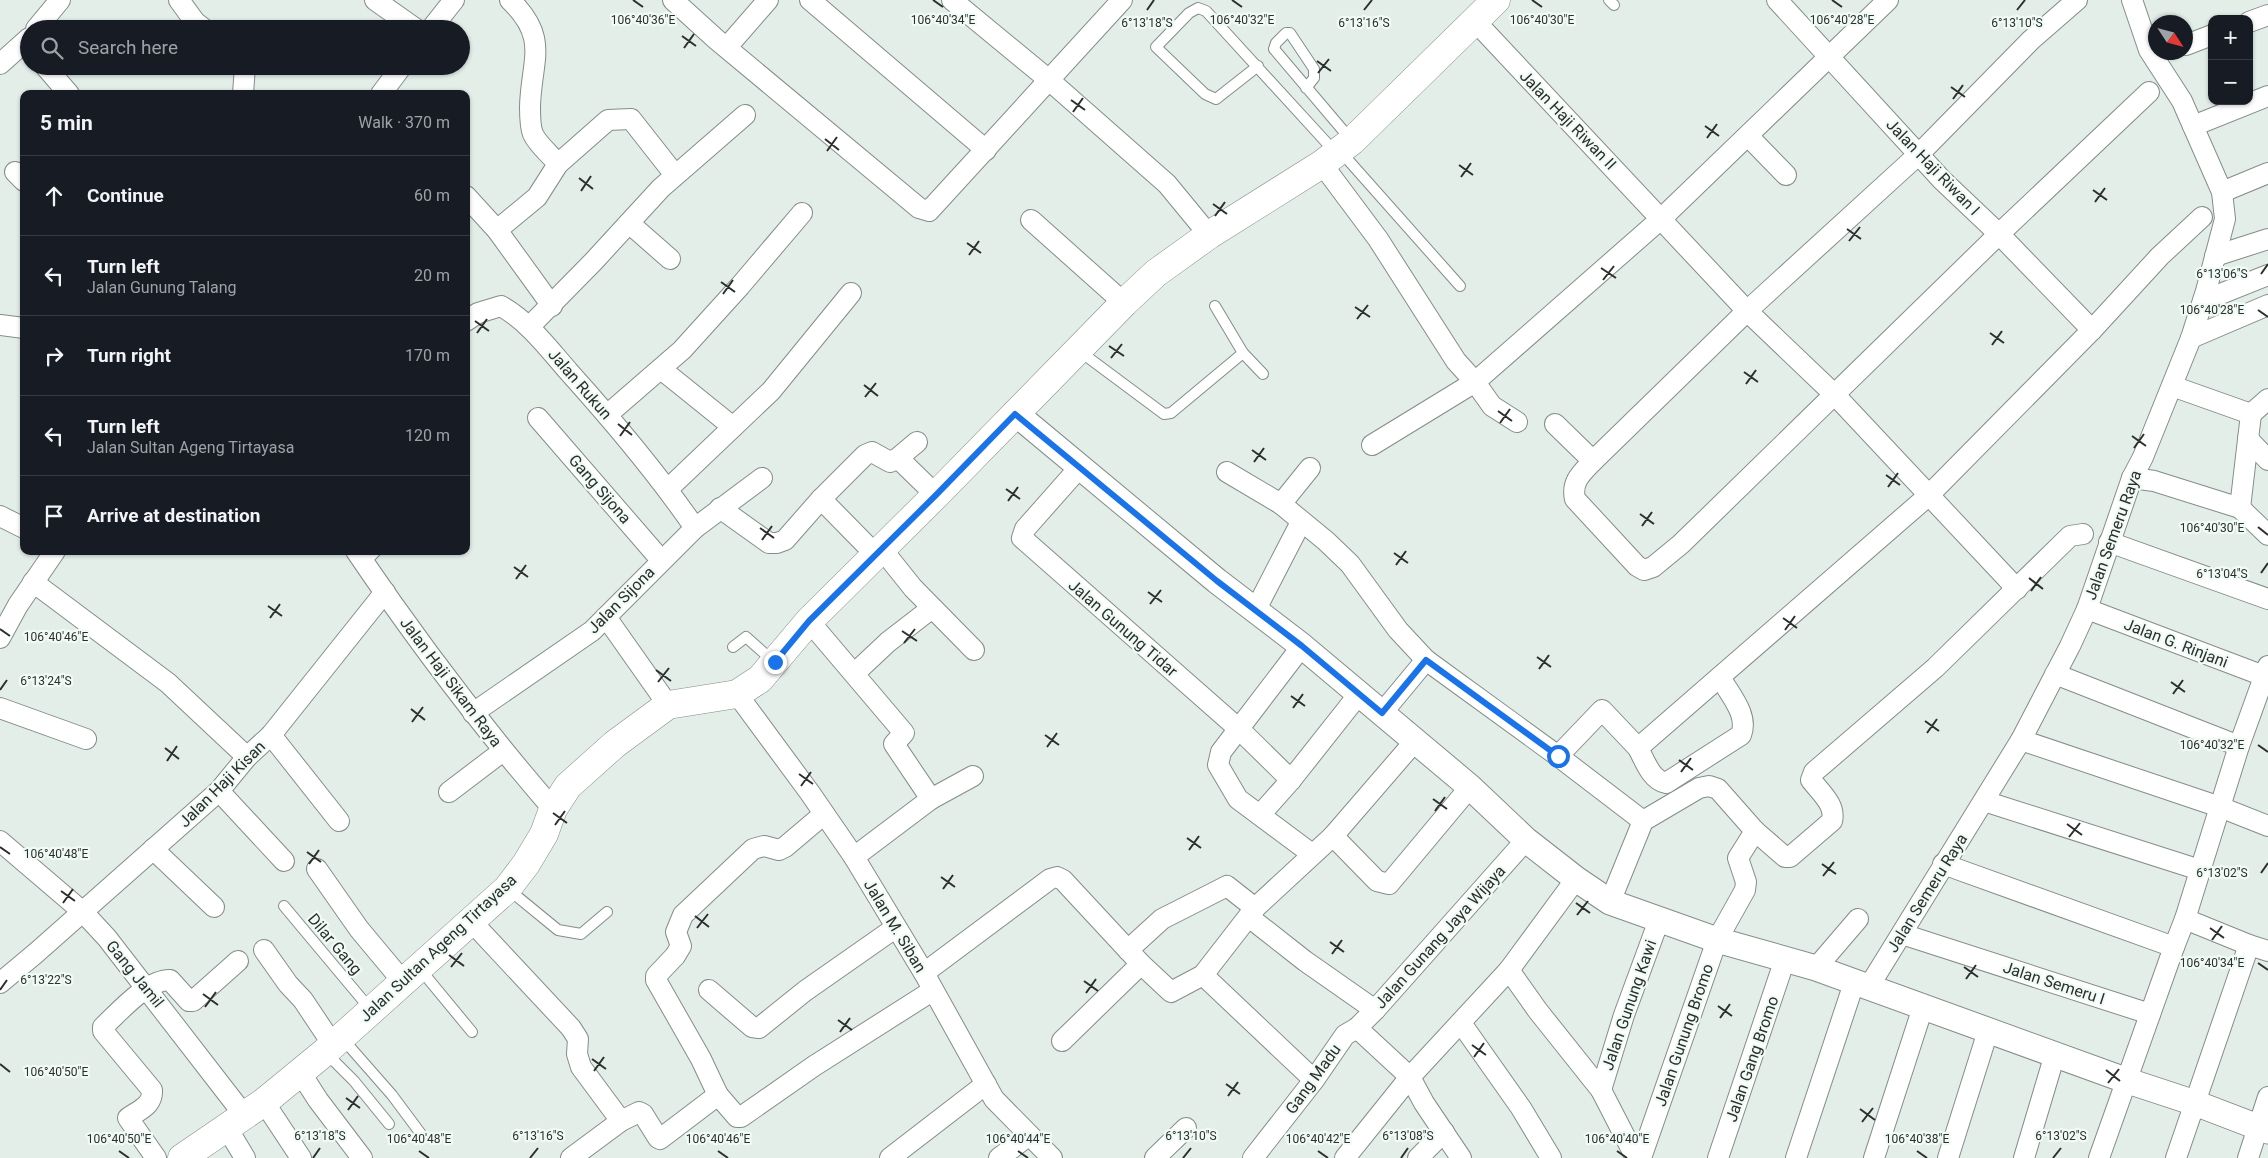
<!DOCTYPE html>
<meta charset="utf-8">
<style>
:root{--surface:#171b24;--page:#242831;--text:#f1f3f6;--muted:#9ea1a6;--line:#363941}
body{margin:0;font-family:Roboto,sans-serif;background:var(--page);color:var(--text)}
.controls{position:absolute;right:15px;top:15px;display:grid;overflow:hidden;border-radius:10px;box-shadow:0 1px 4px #0004}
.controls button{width:45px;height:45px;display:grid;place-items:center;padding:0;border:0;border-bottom:1px solid var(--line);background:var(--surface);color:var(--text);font:25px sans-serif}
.compass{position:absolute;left:2148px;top:15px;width:45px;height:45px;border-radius:50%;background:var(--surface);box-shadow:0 1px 4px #0004;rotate:126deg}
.stop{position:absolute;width:15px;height:15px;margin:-11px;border:4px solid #1a73e8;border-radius:50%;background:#fff}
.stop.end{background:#1a73e8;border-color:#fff;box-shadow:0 1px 5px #0008}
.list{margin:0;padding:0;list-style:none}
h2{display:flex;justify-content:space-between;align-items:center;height:65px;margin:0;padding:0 20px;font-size:21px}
h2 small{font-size:16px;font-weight:400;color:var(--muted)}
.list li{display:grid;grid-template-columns:32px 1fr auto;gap:15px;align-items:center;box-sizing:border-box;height:80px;padding:0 20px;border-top:1px solid var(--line)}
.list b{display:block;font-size:19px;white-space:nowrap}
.list p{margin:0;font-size:16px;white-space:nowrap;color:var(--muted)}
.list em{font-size:16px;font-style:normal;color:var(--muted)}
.icon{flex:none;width:28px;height:28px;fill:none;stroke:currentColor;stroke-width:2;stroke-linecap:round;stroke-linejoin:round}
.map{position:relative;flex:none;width:2268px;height:1158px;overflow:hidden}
.search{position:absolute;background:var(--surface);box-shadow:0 1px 4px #0004;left:20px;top:20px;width:450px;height:55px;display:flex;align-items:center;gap:12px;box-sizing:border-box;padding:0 18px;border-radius:28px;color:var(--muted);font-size:19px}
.panel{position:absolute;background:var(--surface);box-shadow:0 1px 4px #0004;left:20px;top:90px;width:450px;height:465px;border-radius:10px}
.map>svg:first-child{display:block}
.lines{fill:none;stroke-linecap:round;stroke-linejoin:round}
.service-casing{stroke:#848d89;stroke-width:12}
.minor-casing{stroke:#848d89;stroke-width:22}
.tertiary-casing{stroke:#848d89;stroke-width:27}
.secondary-casing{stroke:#848d89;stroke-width:29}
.service{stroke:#fff;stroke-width:10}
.minor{stroke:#fff;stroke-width:20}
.tertiary{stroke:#fff;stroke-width:25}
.secondary{stroke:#fff;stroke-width:28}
.route{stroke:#1a73e8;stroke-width:6}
.ticks{fill:none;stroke:#2b2f2d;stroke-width:2}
.labels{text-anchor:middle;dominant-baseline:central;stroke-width:4.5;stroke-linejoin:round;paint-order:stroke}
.street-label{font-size:16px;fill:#2b2f2d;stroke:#f1fbf6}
.ticks-label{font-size:12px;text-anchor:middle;fill:#2b2f2d;stroke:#f1fbf6;stroke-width:4.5;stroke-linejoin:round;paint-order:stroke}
</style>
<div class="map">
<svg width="2268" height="1158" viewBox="0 0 2268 1158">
<rect width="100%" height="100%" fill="#e4eee9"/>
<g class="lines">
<g class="service-casing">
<g id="service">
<polyline points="1609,0 1614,5"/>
<polyline points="1258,66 1216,99 1205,94 1156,47 1189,13 1198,8 1206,11 1336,153"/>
<polyline points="1306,88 1314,78 1314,69 1290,33 1286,33 1276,43 1274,49 1352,141"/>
<polyline points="1341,152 1460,286"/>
<polyline points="1215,306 1243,353 1263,374"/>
<polyline points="1078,350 1164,414 1171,413 1243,353"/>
<polyline points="364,563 376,551"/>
<polyline points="733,647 746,637 774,662"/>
<polyline points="508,889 558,930 581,934 607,912"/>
<polyline points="284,906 371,1010"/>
<polyline points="420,969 472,1032"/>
<polyline points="342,1038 392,1095 421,1134"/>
<polyline points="326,1053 354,1081 389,1124"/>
</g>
</g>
<g class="minor-casing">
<g id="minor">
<polyline points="179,0 195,22 204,29"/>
<polyline points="375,0 416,29"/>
<path d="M510 0C550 39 531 60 530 107 530 115 530 127 533 134 538 145 551 155 558 164"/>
<polyline points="673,0 717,40 919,208 929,211 1122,0"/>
<polyline points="810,0 986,150"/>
<polyline points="952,0 1049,80 1167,184 1209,235"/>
<polyline points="1777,0 1942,180 1999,234 2092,330"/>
<path d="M2077 0 2031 40 1919 154 1747 311 1593 461C1582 473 1571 481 1575 499L1637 566 1644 570 1653 567 1681 544 1999 234 2149 92"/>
<polyline points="1475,21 1747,311 1835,395 2017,589"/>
<polyline points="2249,22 2268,15"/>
<polyline points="36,29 60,0"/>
<polyline points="431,29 454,0"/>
<polyline points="2186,45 2212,35"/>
<polyline points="727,47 768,0"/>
<polyline points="0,64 29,38"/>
<polyline points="45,66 69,94"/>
<polyline points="243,94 245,66"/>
<polyline points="381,94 402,66"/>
<polyline points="2193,126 2268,96"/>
<polyline points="1748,136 1786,175"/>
<polyline points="1322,164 1378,239 1456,361 1475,382 1492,406 1517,422"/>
<polyline points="15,172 24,181"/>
<polyline points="2222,192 2268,173"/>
<polyline points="466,196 497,230 552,306"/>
<polyline points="1031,220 1124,303"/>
<polyline points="629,223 670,259"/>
<polyline points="497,230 537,197 558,164 608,120 631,119 675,175"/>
<polyline points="2215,256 2268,239"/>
<polyline points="2203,301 2268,275"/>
<path d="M466 321 478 313 501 306C529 322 548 348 569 372 614 422 657 473 695 528"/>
<polyline points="0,325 24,328"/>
<polyline points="529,327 593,262 661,188 745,115"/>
<polyline points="2191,338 2268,305"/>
<polyline points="661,369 733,427"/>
<polyline points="2172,386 2251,414 2240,508"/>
<polyline points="2251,414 2268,399"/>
<polyline points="607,415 682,350 740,286 802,213"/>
<polyline points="538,418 661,560"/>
<polyline points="1555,424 1593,461"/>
<polyline points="2248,439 2268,460"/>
<polyline points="1372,445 1475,382 1662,218 1888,0"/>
<polyline points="898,458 936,495"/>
<polyline points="1079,468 1025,529 1022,538 1240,730 1291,780"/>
<polyline points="1227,472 1281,504 1326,541 1350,564 1398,630 1426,660 1558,756 1602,710 1638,748 1928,496 2092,330 2160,256 2202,217"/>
<polyline points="2132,478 2154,481 2240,508 2268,535"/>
<polyline points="668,489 771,391 851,293"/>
<polyline points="821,499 875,554"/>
<polyline points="1281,504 1310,468"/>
<polyline points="720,508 769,543 777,543 785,540 821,499 865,455 872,452 890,462 898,458 917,442"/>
<polyline points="0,516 24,528"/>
<polyline points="2109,542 2268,599"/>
<polyline points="881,548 913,588 974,650"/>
<path d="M356 551C417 641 482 727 553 809"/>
<polyline points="33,582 168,683 247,757"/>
<polyline points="2087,609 2264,676"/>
<polyline points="1255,611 1301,522"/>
<polyline points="606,617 668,705"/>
<polyline points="809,621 904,733 894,744 931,799"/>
<polyline points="0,638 18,605 55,551"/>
<polyline points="1302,646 1221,752 1218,765 1238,799 1312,854"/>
<polyline points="855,673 888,642 932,608"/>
<polyline points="2055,674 2239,746"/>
<polyline points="737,694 810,793 854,857 924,973 994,1099 1052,1158"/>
<polyline points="0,708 86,739"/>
<polyline points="473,713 592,631 695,528 762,478"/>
<polyline points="1382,713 1426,660"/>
<polyline points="271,735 339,821"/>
<polyline points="2021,740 2220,807 2268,826"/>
<path d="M1638 748C1645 761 1651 780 1666 783L1741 735C1749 715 1730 695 1720 677"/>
<polyline points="1558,756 1643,821 1699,788 1709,786 1718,789 1755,831"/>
<polyline points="219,791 284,861"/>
<polyline points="449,792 503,751"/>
<polyline points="1984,801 2200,870"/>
<polyline points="1260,815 1291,780 1359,694"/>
<polyline points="1333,836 1377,881 1389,884 1470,787"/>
<polyline points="0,841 83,912 107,938 244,1115"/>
<polyline points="153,849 214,907"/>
<polyline points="854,857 931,799 973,776"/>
<polyline points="1943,864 2174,947"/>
<polyline points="317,869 359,929 404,983"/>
<polyline points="1610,902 1643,821"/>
<polyline points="1252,914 1254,921 1305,961 1375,1010"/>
<polyline points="471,921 571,1028 578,1039 577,1054 581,1067 621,1121"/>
<polyline points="1902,934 2150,1014"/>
<polyline points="2249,945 2268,951"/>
<polyline points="264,950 288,984 303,1000 333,1045"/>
<polyline points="1128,950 1162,919 1227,886 1255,908"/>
<polyline points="1816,968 1858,919"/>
<polyline points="1509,970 1538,1011 1601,1090 1636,1158"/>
<polyline points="924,973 1050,879 1057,877 1063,880 1141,964 1171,992 1203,975 1255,908 1333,836 1415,741"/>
<polyline points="1203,975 1314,1080"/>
<polyline points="0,983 36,953 219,791 247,757 271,735 385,592"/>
<polyline points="1868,988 2021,740 2070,646 2087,609 2132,478 2143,457 2191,338 2206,291 2225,219 2222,192 2182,101 2149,50 2132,0"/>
<polyline points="709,990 752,1027 759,1028 805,991 895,928"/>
<polyline points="1461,1023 1521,1108 1551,1158"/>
<polyline points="1357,1028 1410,1077 1424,1103 1461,1158"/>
<polyline points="1062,1041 1141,964"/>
<polyline points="300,1072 318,1100 362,1158"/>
<polyline points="1601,1090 1624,1015 1659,920"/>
<polyline points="718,1095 701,1059 656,980 656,976 675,956 681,946 676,932 683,915 753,849 764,846 779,850 785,847 824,814"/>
<polyline points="264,1102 301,1158"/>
<polyline points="227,1128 245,1158"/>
<path d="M156 1158 128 1118C139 1110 153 1106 152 1090L103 1031V1027C119 1012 148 979 170 980L189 1001H193L238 961"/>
<polyline points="571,1158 621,1121 639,1112 643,1114 658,1138 660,1139 718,1095 737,1117 741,1117 814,1066 932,991"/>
<polyline points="890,1158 986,1084"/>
<polyline points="999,1158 1028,1136"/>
<polyline points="1155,1158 1186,1128"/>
<polyline points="1253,1158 1314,1080 1345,1035 1357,1028 1375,1010 1526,840"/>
<polyline points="1345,1158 1410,1077 1509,970 1576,879"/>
<polyline points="1418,1158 1444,1132"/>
<path d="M1641 1158 1717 940 1745 890 1746 882 1738 858 1755 831 1785 857H1790L1832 821C1836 805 1821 793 1811 780L1814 772 1935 668 2070 536 2083 534"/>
<polyline points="1718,1158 1785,959"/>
<polyline points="1796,1158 1854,983"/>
<polyline points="1874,1158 1923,1007"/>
<polyline points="1948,1158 1988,1031"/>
<polyline points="2024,1158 2055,1054"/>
<polyline points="2099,1158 2174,947 2185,919 2239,746 2268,666"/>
<polyline points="2176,1158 2249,945 2185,919"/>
<polyline points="2248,1158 2268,1097"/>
</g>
</g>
<g class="tertiary-casing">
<polyline id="tertiary" points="1015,413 1217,581 1302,646 1470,787 1526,840 1576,879 1610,902 1717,940 1816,968 2125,1080 2195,1103 2268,1131"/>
</g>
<g class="secondary-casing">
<polyline id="secondary" points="182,1158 264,1102 325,1052 507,889 526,864 544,834 553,809 568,786 615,744 668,705 737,694 760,679 809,621 936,495 1124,303 1156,273 1209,235 1322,164 1352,141 1496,0"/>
</g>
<use href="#service" class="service"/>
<use href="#minor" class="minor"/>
<use href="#tertiary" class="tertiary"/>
<use href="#secondary" class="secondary"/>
</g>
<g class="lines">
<polyline class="route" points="775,662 809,621 936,495 1015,414 1217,581 1302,646 1382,713 1426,660 1558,756"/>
</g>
<path class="ticks" d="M633 0 643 7M933 0 943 7M1232 0 1242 7M1532 0 1542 7M1832 0 1842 7M1147 10 1154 0M1364 10 1372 0M2017 10 2025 0M682 36 696 46M684 48 694 34M1317 61 1331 71M1318 73 1329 59M1951 87 1965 97M1953 99 1963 85M1071 100 1085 110M1073 112 1083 98M1705 126 1719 136M1707 138 1717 124M825 139 839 150M827 151 837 137M1459 165 1473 175M1461 177 1471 163M579 178 593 189M2093 190 2107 200M581 191 591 176M2095 202 2105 188M1213 204 1227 214M1215 216 1225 202M1847 229 1861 239M1849 241 1860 227M967 243 981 253M969 255 979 241M1601 268 1616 278M2261 274 2268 264M1603 280 1614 266M721 282 735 292M723 294 733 280M1355 307 1370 317M2258 310 2268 317M1357 319 1368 305M475 321 489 331M477 333 487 319M1990 333 2004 343M1992 345 2002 331M1109 346 1124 356M1111 358 1122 344M1744 372 1758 382M1746 384 1756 370M864 385 878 396M865 397 876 383M1498 411 1512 421M1500 423 1510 409M618 424 632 435M620 436 630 422M2132 436 2146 446M2134 448 2144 434M1252 450 1266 460M1254 462 1264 448M1886 475 1900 485M1888 487 1898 473M1006 489 1020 499M1008 501 1018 487M1640 514 1654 524M1642 526 1652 512M2258 527 2268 535M760 528 774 538M762 540 772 526M1394 553 1408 563M1396 565 1406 551M514 567 528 577M2261 573 2268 563M2029 578 2043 589M516 579 526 565M2031 591 2041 577M1148 592 1162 602M1150 604 1161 590M268 606 282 616M270 618 280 604M1783 618 1797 628M0 629 10 636M1785 630 1795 616M902 631 917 641M904 643 915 629M1537 657 1551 667M1539 669 1549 655M656 670 671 681M658 682 669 668M2171 682 2185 692M0 690 7 680M2173 694 2183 680M1291 696 1305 706M1293 708 1303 694M411 709 425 720M1925 721 1939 731M412 722 423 707M1927 733 1937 719M1045 735 1059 745M2258 745 2268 752M1047 747 1057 733M165 748 179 759M1679 760 1693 770M167 761 177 746M1681 772 1691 758M799 774 813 784M801 786 811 772M1433 799 1447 809M1435 811 1445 797M553 813 567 823M2067 824 2082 835M555 825 565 811M2069 837 2080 823M1187 838 1201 848M0 847 10 854M1189 850 1199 836M307 852 321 862M309 864 319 850M1822 864 1836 874M2261 873 2268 863M1823 876 1834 862M941 877 955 887M943 889 953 875M61 891 75 901M63 903 73 889M1576 903 1590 913M1577 915 1588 901M695 916 709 927M697 928 708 914M2210 928 2224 938M2212 940 2222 926M1330 942 1344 952M1332 954 1342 940M449 955 464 966M2258 963 2268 970M451 967 462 953M1964 967 1978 977M1966 979 1976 965M1084 981 1098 991M0 990 7 980M1086 993 1096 979M203 994 218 1005M1718 1006 1732 1016M205 1007 216 992M1720 1018 1730 1004M838 1020 852 1030M840 1032 850 1018M1472 1045 1486 1055M1474 1057 1484 1043M592 1059 606 1069M0 1064 10 1072M2106 1070 2120 1081M594 1071 604 1057M2108 1083 2119 1069M1226 1084 1240 1094M1228 1096 1238 1082M346 1098 360 1108M1860 1109 1875 1120M348 1110 358 1096M1862 1122 1873 1108M119 1151 129 1158M419 1151 429 1158M718 1151 728 1158M1018 1151 1028 1158M1318 1151 1328 1158M1617 1151 1627 1158M1917 1151 1927 1158M313 1158 320 1148M530 1158 538 1148M1183 1158 1191 1148M1401 1158 1408 1148M2053 1158 2061 1148"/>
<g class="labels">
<g class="street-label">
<text transform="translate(1568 120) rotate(46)">Jalan Haji Riwan II</text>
<text transform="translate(1933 167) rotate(46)">Jalan Haji Riwan I</text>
<text transform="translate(580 384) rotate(49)">Jalan Rukun</text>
<text transform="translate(600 489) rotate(49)">Gang Sijona</text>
<text transform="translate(2113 535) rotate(-70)">Jalan Semeru Raya</text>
<text transform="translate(621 600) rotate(-45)">Jalan Sijona</text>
<text transform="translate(1123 628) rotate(41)">Jalan Gunung Tidar</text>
<text transform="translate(2176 643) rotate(21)">Jalan G. Rinjani</text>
<text transform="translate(451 682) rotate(53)">Jalan Haji Sikam Raya</text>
<text transform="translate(222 784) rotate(-45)">Jalan Haji Kisan</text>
<text transform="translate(1927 893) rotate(-58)">Jalan Semeru Raya</text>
<text transform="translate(895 926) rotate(59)">Jalan M. Siban</text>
<text transform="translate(1440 937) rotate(-48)">Jalan Gunang Jaya Wijaya</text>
<text transform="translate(335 944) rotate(50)">Dilar Gang</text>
<text transform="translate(438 948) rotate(-43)">Jalan Sultan Ageng Tirtayasa</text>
<text transform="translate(135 974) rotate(51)">Gang Jamil</text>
<text transform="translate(2054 983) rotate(18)">Jalan Semeru I</text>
<text transform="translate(1629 1005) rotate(-71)">Jalan Gunung Kawi</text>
<text transform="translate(1684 1035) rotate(-71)">Jalan Gunung Bromo</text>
<text transform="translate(1752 1059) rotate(-71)">Jalan Gang Bromo</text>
<text transform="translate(1313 1079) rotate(-54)">Gang Madu</text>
</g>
</g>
<g class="ticks-label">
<text x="643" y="24">106°40'36"E</text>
<text x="943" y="24">106°40'34"E</text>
<text x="1242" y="24">106°40'32"E</text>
<text x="1542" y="24">106°40'30"E</text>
<text x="1842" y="24">106°40'28"E</text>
<text x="1147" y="27">6°13'18"S</text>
<text x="1364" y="27">6°13'16"S</text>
<text x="2017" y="27">6°13'10"S</text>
<text x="2222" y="278">6°13'06"S</text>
<text x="2212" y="314">106°40'28"E</text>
<text x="2212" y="532">106°40'30"E</text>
<text x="2222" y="578">6°13'04"S</text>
<text x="56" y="641">106°40'46"E</text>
<text x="46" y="685">6°13'24"S</text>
<text x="2212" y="749">106°40'32"E</text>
<text x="56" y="858">106°40'48"E</text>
<text x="2222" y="877">6°13'02"S</text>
<text x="2212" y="967">106°40'34"E</text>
<text x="46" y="984">6°13'22"S</text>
<text x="56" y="1076">106°40'50"E</text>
<text x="320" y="1140">6°13'18"S</text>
<text x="538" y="1140">6°13'16"S</text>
<text x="1191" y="1140">6°13'10"S</text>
<text x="1408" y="1140">6°13'08"S</text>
<text x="2061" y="1140">6°13'02"S</text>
<text x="119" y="1143">106°40'50"E</text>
<text x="419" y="1143">106°40'48"E</text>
<text x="718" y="1143">106°40'46"E</text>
<text x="1018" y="1143">106°40'44"E</text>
<text x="1318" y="1143">106°40'42"E</text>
<text x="1617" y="1143">106°40'40"E</text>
<text x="1917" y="1143">106°40'38"E</text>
</g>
</svg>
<div class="controls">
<button>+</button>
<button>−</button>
</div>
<svg class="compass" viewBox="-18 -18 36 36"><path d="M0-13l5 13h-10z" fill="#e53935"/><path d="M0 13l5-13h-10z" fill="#9ea1a6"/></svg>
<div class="stop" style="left:1558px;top:756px"></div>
<div class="stop end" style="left:775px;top:662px"></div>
<div class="search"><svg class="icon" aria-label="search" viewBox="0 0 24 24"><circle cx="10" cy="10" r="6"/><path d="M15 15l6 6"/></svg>Search here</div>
<section class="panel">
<h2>5 min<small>Walk · 370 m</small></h2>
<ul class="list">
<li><svg class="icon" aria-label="ahead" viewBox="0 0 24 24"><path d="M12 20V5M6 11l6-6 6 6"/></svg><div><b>Continue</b></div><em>60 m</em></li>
<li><svg class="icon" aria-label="left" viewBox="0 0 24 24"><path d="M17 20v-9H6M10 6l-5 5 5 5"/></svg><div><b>Turn left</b><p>Jalan Gunung Talang</p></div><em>20 m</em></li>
<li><svg class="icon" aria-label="right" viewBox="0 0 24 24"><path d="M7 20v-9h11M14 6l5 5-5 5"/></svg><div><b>Turn right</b></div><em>170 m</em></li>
<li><svg class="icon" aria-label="left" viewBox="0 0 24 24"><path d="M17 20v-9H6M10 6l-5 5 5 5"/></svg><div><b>Turn left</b><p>Jalan Sultan Ageng Tirtayasa</p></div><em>120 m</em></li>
<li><svg class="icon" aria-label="arrive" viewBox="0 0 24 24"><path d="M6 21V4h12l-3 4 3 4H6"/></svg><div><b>Arrive at destination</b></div></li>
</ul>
</section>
</div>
